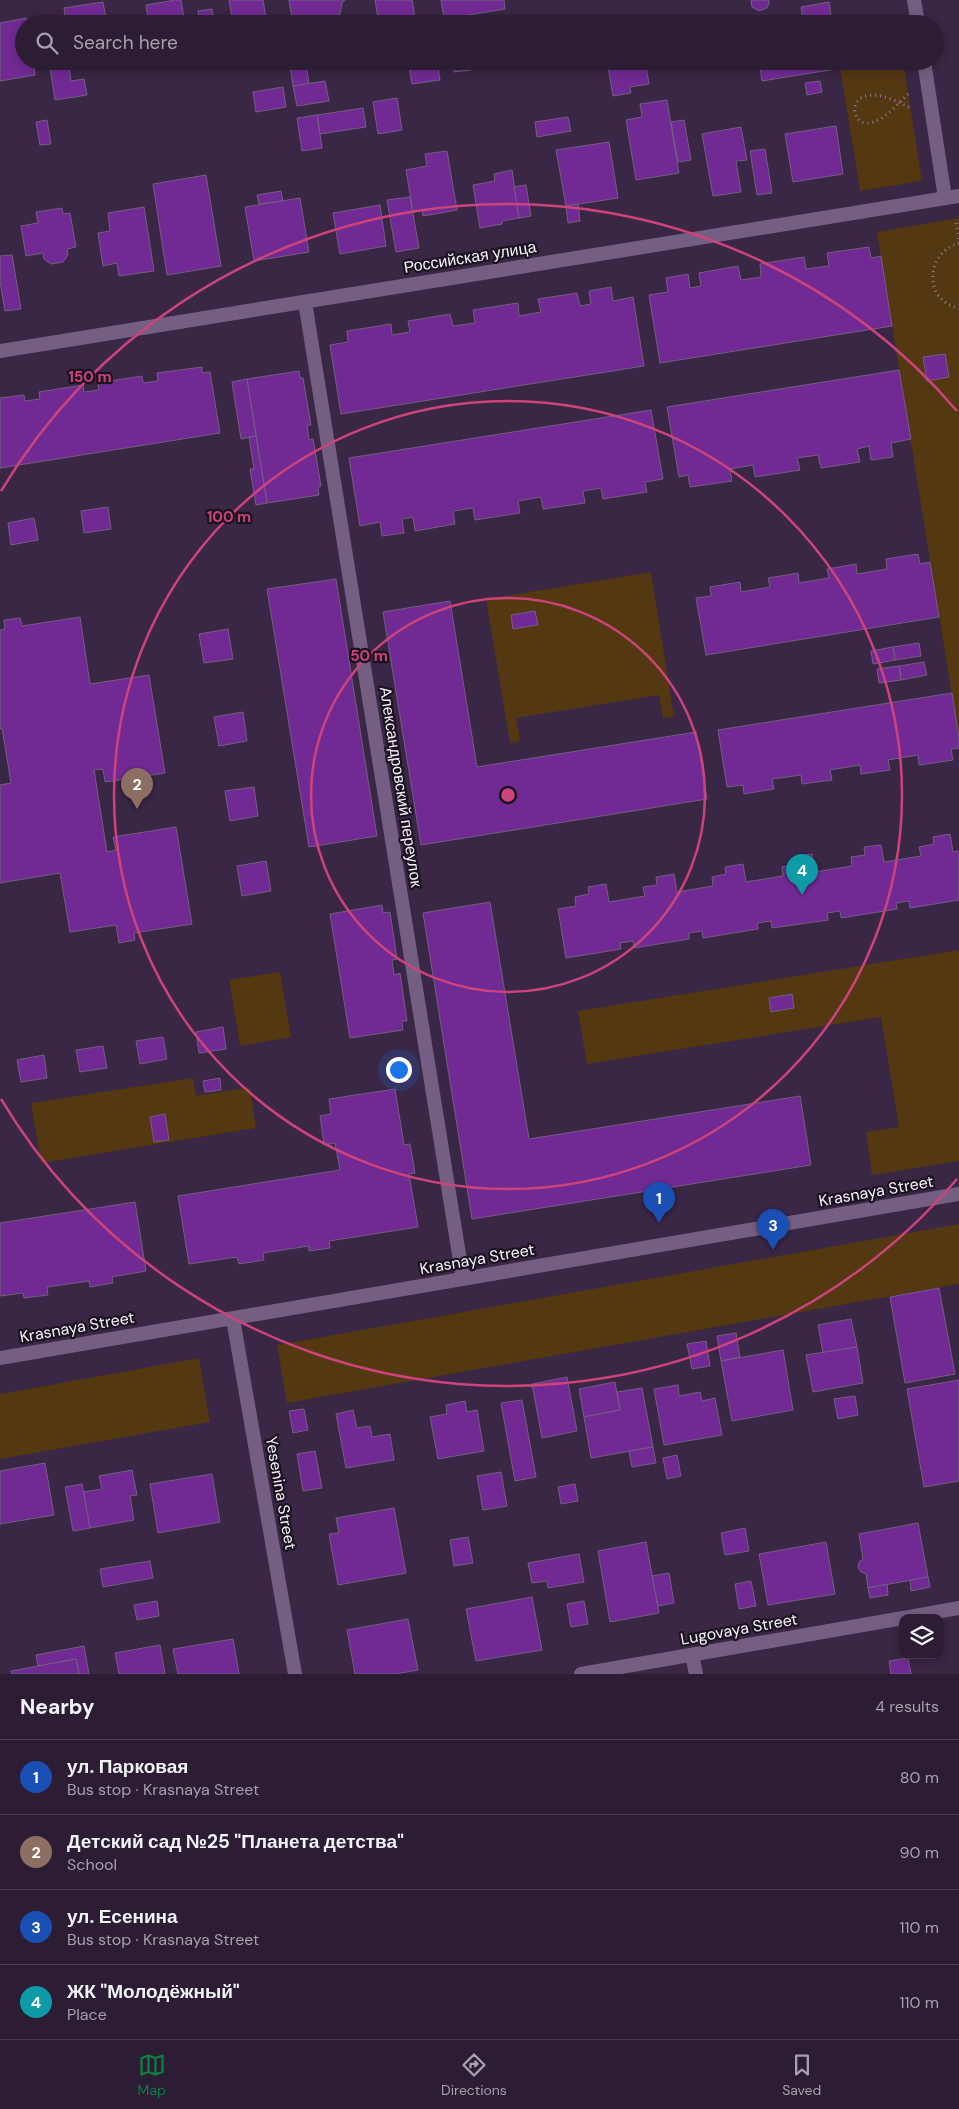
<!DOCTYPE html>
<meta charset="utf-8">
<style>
:root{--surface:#2c1c34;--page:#382940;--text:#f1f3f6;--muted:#a6a1ac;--line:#483a4f;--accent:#0b8043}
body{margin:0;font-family:"DM Sans",sans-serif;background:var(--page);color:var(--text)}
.controls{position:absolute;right:15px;bottom:15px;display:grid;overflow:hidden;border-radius:10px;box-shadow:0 2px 8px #0003}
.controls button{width:45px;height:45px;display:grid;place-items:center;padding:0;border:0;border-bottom:1px solid var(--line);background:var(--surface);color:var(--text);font:25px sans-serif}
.you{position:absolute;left:398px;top:1069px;width:18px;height:18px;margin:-12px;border:4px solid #fff;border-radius:50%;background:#1a73e8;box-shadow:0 0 0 8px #1a73e833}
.badge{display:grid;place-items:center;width:32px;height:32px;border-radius:50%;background:var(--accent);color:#fff;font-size:16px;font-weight:700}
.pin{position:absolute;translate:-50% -41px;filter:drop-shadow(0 1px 2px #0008)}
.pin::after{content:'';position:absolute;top:26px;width:18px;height:15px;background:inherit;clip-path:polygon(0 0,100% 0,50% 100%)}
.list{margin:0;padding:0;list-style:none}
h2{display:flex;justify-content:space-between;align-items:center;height:65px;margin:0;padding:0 20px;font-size:21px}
h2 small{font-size:16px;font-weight:400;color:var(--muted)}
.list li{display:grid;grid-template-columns:32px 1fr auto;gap:15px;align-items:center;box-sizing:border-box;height:75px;padding:0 20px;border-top:1px solid var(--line)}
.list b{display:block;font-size:19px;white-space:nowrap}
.list p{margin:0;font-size:16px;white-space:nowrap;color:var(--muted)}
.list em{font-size:16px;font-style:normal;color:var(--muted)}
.icon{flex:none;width:28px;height:28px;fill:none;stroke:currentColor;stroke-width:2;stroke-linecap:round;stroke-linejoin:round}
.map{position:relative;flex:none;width:959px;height:1674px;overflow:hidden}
.search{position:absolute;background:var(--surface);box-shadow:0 2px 8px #0003;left:15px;right:15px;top:15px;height:55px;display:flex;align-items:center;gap:12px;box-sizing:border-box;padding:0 18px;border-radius:28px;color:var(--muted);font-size:19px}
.sheet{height:365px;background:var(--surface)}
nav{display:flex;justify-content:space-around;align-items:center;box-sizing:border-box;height:70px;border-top:1px solid var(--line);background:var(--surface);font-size:14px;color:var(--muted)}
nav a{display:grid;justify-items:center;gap:2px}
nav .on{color:var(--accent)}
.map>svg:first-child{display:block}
.green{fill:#533811}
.building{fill:#712a93;stroke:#745e81}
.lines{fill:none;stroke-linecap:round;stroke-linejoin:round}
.path{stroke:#8b7c93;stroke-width:3;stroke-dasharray:1 4;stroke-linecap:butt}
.service{stroke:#745e81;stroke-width:14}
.minor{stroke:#745e81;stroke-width:14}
.tertiary{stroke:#745e81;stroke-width:14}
.ring{fill:none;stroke:#cd437b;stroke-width:2.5}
.labels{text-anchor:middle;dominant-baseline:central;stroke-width:4.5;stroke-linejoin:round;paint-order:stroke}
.street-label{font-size:16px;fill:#f8f1fd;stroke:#1c1321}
.centre{fill:#cd437b;stroke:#1c1321;stroke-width:2.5}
.ring-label{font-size:15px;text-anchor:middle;font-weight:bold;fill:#cd437b;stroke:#1c1321;stroke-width:4.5;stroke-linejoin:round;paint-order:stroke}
</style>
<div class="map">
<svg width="959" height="1674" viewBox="0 0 959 1674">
<rect width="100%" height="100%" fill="#3a2645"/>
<g class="green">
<polygon points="839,61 903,61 922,181 860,191"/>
<polygon points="959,218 959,739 877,232"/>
<polygon points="651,572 674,717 663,718 659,695 516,718 520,741 510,743 486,599"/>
<polygon points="959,950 959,1161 872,1175 866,1132 899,1127 881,1017 587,1064 578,1011"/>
<polygon points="280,972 291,1037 240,1046 229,980"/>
<polygon points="193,1078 196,1096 250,1087 256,1128 41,1163 31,1103"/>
<polygon points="959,1224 959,1284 287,1403 277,1345"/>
<polygon points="199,1358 210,1422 0,1459 0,1394"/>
</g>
<g class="building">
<polygon points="175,0 181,0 185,24 149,24 146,5"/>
<polygon points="229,0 263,0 267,24 233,24"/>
<polygon points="289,0 345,0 342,3 340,14 332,18 332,24 293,24"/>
<polygon points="375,0 412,0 416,24 379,24"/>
<polygon points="441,0 504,0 505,9 444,19"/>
<polygon points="751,0 769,0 769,3 767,8 759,11 752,7"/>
<polygon points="103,2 107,24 66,24 64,8"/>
<polygon points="829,2 832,22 804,24 801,7"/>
<polygon points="212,9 214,24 200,24 198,11"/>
<polygon points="26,18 27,24 24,24 24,61 33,61 35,75 0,81 0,23"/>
<polygon points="49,61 68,61 71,81 84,79 87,95 55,100"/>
<polygon points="85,61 113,61 113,62 85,66"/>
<polygon points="408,61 437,61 440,80 412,84"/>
<polygon points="452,61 469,61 471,70 454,72"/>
<polygon points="490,61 514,61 514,63 491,66"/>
<polygon points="645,61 649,84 630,87 631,93 613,96 608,67"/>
<polygon points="759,61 835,61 836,69 762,81"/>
<polygon points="306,64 309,84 293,86 290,66"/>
<polygon points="325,81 329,101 297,106 293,86"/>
<polygon points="820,81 822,92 807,95 805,83"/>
<polygon points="283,87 286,107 256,112 253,92"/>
<polygon points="397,98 402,130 378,134 373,102"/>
<polygon points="667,100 679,173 636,180 626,120 642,117 640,104"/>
<polygon points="363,108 366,127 320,134 317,115"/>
<polygon points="317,115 322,148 302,151 297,118"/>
<polygon points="568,117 571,131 537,137 535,122"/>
<polygon points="47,120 51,144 40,145 36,122"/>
<polygon points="684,120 691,160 678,162 671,122"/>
<polygon points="836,126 843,174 793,182 785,134"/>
<polygon points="741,127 747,160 736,161 741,192 713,196 702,134"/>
<polygon points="609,142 618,198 566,206 556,150"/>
<polygon points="765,149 772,193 757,195 750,151"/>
<polygon points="447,151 457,210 423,216 422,210 413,212 406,170 427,166 425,154"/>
<polygon points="512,170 519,218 502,221 502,224 480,228 473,185 495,181 494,174"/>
<polygon points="206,175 221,266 167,275 153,184"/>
<polygon points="526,185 531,216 519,218 514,187"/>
<polygon points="281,191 283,201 259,204 257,195"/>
<polygon points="410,197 419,248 396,252 387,200"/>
<polygon points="300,198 309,252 254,261 245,207"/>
<polygon points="578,204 580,221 568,223 566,206"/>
<polygon points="380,205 386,246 340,254 333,213"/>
<polygon points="144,207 154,271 119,276 117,263 103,266 98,233 110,231 108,213"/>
<polygon points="62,208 63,214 70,213 76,247 67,249 68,255 63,262 51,264 44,259 43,253 26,256 21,226 38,223 36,212"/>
<polygon points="869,247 871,258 881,256 892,326 660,363 649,295 668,292 666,278 688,274 690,288 701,286 699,273 738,266 741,280 761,277 760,264 804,257 806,269 829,266 827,253"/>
<polygon points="12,255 21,309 5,311 0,281 0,256"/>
<polygon points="611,287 613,301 633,297 644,366 341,414 330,345 348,342 347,331 391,324 392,335 410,332 408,321 450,314 453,326 475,323 473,310 518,303 519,316 541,312 538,299 577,293 580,306 591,304 589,291"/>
<polygon points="945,354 949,377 927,381 923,357"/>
<polygon points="202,367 202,373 210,372 220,433 0,468 0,398 24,395 25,401 40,399 39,392 83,385 84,392 99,390 98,383 142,376 143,383 158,381 157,373"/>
<polygon points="899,370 911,439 891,443 893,457 871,460 869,446 857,449 860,462 821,468 818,455 797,458 800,470 755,477 753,465 730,469 732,481 690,487 688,475 679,477 667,407"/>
<polygon points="299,371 300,378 303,378 311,425 307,425 309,440 313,439 321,486 318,487 319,495 267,503 247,379"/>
<polygon points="247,379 256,436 241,439 232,382"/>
<polygon points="651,410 663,479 645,482 647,492 603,499 601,488 583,491 585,503 543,509 541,497 518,501 520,513 475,520 473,508 453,511 455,524 415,531 413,517 402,519 404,533 382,536 380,522 360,526 349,458"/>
<polygon points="256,436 267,503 256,505 250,469 254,469 249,437"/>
<polygon points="108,507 111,529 84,533 81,511"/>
<polygon points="34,518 38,540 11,545 8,523"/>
<polygon points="918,554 920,564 930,562 939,617 706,655 696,598 711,596 710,587 740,582 741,592 770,587 768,578 798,573 799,583 829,578 827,569 856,564 857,574 887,569 886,559"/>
<polygon points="336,579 377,836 309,847 267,589"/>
<polygon points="450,601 477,767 696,732 707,799 421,845 383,612"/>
<polygon points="535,611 538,625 513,629 511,615"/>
<polygon points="80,617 90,684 149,675 165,773 105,782 103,769 94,770 107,852 116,850 113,837 176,827 192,924 134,933 135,940 119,943 116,925 70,932 60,873 0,883 0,785 11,783 2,728 0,729 0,630 5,629 4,620 20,618 22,626"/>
<polygon points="228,629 233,659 204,663 199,634"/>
<polygon points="919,643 921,656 895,660 893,647"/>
<polygon points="893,647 895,660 873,664 871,651"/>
<polygon points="924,662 927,675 901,680 899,666"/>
<polygon points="899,666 901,680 879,683 877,669"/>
<polygon points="952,693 959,739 959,748 951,749 953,760 919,765 918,755 888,760 890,770 861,774 860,765 830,770 832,780 802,784 801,775 772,779 774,789 744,794 743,785 727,787 718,730"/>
<polygon points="243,712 247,741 219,746 214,717"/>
<polygon points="254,787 258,816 230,821 225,791"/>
<polygon points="950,834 953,852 959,851 959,900 910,908 909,901 896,903 897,909 841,918 840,911 827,913 828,920 772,928 771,921 757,923 758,929 703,938 702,931 689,933 689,939 634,948 633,941 620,943 621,949 566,958 558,909 576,906 575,897 589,894 588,887 606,884 609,902 645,896 643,887 657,885 656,877 674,874 677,892 713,886 712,877 726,874 725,867 743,864 746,882 783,876 782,867 796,864 795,857 812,854 815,872 852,866 851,857 865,855 864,847 881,845 884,862 921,856 919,847 934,844 933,837"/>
<polygon points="266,861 271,891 242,896 237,866"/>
<polygon points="490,902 529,1139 800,1096 811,1165 472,1219 423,913"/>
<polygon points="382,905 383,913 390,912 397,959 392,960 394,975 400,973 407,1021 402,1021 403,1030 350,1038 330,914"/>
<polygon points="792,994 794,1008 771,1012 769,998"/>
<polygon points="223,1027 226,1049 199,1053 196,1032"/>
<polygon points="163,1037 167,1059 140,1064 136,1041"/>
<polygon points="103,1046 107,1068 80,1072 76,1050"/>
<polygon points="44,1055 47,1078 21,1082 17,1060"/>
<polygon points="220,1078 221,1090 205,1092 203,1081"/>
<polygon points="395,1089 404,1145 410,1144 415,1173 409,1174 418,1227 329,1241 330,1248 309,1251 309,1246 263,1253 264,1260 239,1264 237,1257 189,1264 178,1196 340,1170 335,1143 324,1145 320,1116 331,1114 329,1099"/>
<polygon points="165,1114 169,1140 154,1142 150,1117"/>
<polygon points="135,1202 146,1271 112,1277 113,1283 90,1287 89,1281 47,1287 48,1295 24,1298 23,1293 0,1296 0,1223"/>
<polygon points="939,1288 955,1374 905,1383 890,1297"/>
<polygon points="851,1319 857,1347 823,1353 818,1325"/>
<polygon points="736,1333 740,1357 721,1361 717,1336"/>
<polygon points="706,1341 710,1366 692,1369 687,1344"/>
<polygon points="857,1347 863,1383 813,1392 806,1355"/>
<polygon points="783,1350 793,1410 732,1421 721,1361"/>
<polygon points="567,1377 577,1431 542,1438 532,1384"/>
<polygon points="959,1380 959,1481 924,1487 907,1389"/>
<polygon points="615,1382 620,1410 584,1417 579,1389"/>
<polygon points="678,1385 679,1396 700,1392 702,1401 715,1398 722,1435 664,1445 654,1389"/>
<polygon points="642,1388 653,1447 591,1458 584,1417 620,1410 617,1392"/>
<polygon points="855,1396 858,1415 838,1419 834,1399"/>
<polygon points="522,1400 536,1477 515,1481 501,1403"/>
<polygon points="465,1401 467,1412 477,1410 484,1451 438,1459 430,1417 447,1414 446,1405"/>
<polygon points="304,1409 308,1430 293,1433 289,1411"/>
<polygon points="353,1410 357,1428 370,1426 372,1437 390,1434 394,1460 346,1468 336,1414"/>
<polygon points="653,1447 656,1463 632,1467 629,1451"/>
<polygon points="315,1451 322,1488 303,1491 297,1454"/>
<polygon points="677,1455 681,1476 667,1479 663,1458"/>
<polygon points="45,1463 54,1515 0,1524 0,1471"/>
<polygon points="132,1470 137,1495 130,1496 134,1520 90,1528 83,1492 102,1489 99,1476"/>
<polygon points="501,1472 507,1506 483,1510 477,1476"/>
<polygon points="212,1474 220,1522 158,1533 150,1484"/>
<polygon points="82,1484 90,1528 73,1531 65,1487"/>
<polygon points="575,1484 578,1501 561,1504 558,1487"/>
<polygon points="394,1508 406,1573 338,1585 329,1534 339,1533 336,1518"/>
<polygon points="918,1523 928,1577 868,1588 866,1574 861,1572 858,1568 859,1562 863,1559 859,1534"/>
<polygon points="745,1528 749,1551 725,1555 721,1533"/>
<polygon points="468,1537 473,1563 454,1566 450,1540"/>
<polygon points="646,1542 659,1613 610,1622 598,1551"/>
<polygon points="826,1542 835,1594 768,1605 759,1554"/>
<polygon points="579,1554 584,1582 548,1588 547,1581 532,1583 528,1563"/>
<polygon points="150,1561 153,1578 103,1587 100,1569"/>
<polygon points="669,1573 674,1603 658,1606 652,1576"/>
<polygon points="928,1577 930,1587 911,1591 910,1580"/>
<polygon points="751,1581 756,1606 739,1609 735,1584"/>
<polygon points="887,1584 888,1595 870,1598 868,1588"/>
<polygon points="532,1597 542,1650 476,1661 466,1609"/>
<polygon points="157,1601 159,1616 137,1620 134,1605"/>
<polygon points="584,1601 588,1624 571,1627 567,1604"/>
<polygon points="408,1619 418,1670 395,1674 355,1674 347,1630"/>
<polygon points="233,1639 239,1674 178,1674 173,1649"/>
<polygon points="160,1645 165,1674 119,1674 115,1653"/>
<polygon points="84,1646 89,1674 79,1674 76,1659 38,1666 36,1655"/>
<polygon points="908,1658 911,1674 891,1674 889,1661"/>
<polygon points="76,1659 79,1674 12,1674 11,1671"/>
</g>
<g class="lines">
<g class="path">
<path d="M908 94C896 105 879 128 861 122 853 115 853 107 859 99 876 89 895 101 911 108"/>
<polyline points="956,223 959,239"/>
<path d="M959 243C925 253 923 301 959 308"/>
</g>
<polyline class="service" points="305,302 463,1279"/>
<g class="minor">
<polyline points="914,0 918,24"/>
<polyline points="924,61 945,198"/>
<polyline points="0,351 959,196"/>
<polyline points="233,1319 295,1674"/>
<polyline points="904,1618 959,1608"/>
<polyline points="692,1655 696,1674"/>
<polyline points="581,1674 903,1618"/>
</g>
<polyline class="tertiary" points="0,1358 959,1194"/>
</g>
<g class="ring">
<circle cx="508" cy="795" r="197"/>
<circle cx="508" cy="795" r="394"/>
<path d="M957 1179A591 591 0 0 1 1 1099M1 491A591 591 0 0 1 957 411"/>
</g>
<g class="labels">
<g class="street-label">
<text transform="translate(470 257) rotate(-9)">Российская улица</text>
<text transform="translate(401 787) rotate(81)">Александровский переулок</text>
<text transform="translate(876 1191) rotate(-10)">Krasnaya Street</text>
<text transform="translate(477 1259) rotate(-10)">Krasnaya Street</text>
<text transform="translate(77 1327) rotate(-10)">Krasnaya Street</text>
<text transform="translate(281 1493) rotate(80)">Yesenina Street</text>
<text transform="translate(739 1629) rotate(-10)">Lugovaya Street</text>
</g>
</g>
<circle cx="508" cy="795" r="8" class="centre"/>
<g class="ring-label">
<text x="90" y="382">150 m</text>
<text x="229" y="522">100 m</text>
<text x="369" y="661">50 m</text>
</g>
</svg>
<div class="controls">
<button><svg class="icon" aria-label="layers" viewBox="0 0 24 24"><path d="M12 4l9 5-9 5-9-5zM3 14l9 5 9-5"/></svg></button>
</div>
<div class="you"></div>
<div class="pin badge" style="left:659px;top:1223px;background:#1a4fb4">1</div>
<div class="pin badge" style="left:137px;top:809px;background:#8d6e63">2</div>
<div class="pin badge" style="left:773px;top:1250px;background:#1a4fb4">3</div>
<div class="pin badge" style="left:802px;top:895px;background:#0f9aa8">4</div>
<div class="search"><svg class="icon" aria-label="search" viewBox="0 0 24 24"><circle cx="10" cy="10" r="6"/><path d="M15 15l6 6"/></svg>Search here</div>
</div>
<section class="sheet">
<h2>Nearby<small>4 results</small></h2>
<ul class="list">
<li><span class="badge" style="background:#1a4fb4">1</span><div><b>ул. Парковая</b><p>Bus stop · Krasnaya Street</p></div><em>80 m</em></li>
<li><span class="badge" style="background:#8d6e63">2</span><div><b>Детский сад №25 &quot;Планета детства&quot;</b><p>School</p></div><em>90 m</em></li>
<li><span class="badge" style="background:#1a4fb4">3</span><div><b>ул. Есенина</b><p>Bus stop · Krasnaya Street</p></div><em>110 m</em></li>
<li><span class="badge" style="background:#0f9aa8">4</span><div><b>ЖК &quot;Молодёжный&quot;</b><p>Place</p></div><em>110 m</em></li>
</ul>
</section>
<nav>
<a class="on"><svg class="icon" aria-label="map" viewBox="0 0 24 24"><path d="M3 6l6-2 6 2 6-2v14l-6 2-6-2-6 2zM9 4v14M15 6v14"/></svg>Map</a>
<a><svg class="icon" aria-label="directions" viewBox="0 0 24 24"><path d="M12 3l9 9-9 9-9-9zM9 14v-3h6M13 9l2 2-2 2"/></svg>Directions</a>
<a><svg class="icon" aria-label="saved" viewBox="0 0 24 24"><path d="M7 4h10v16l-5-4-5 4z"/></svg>Saved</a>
</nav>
